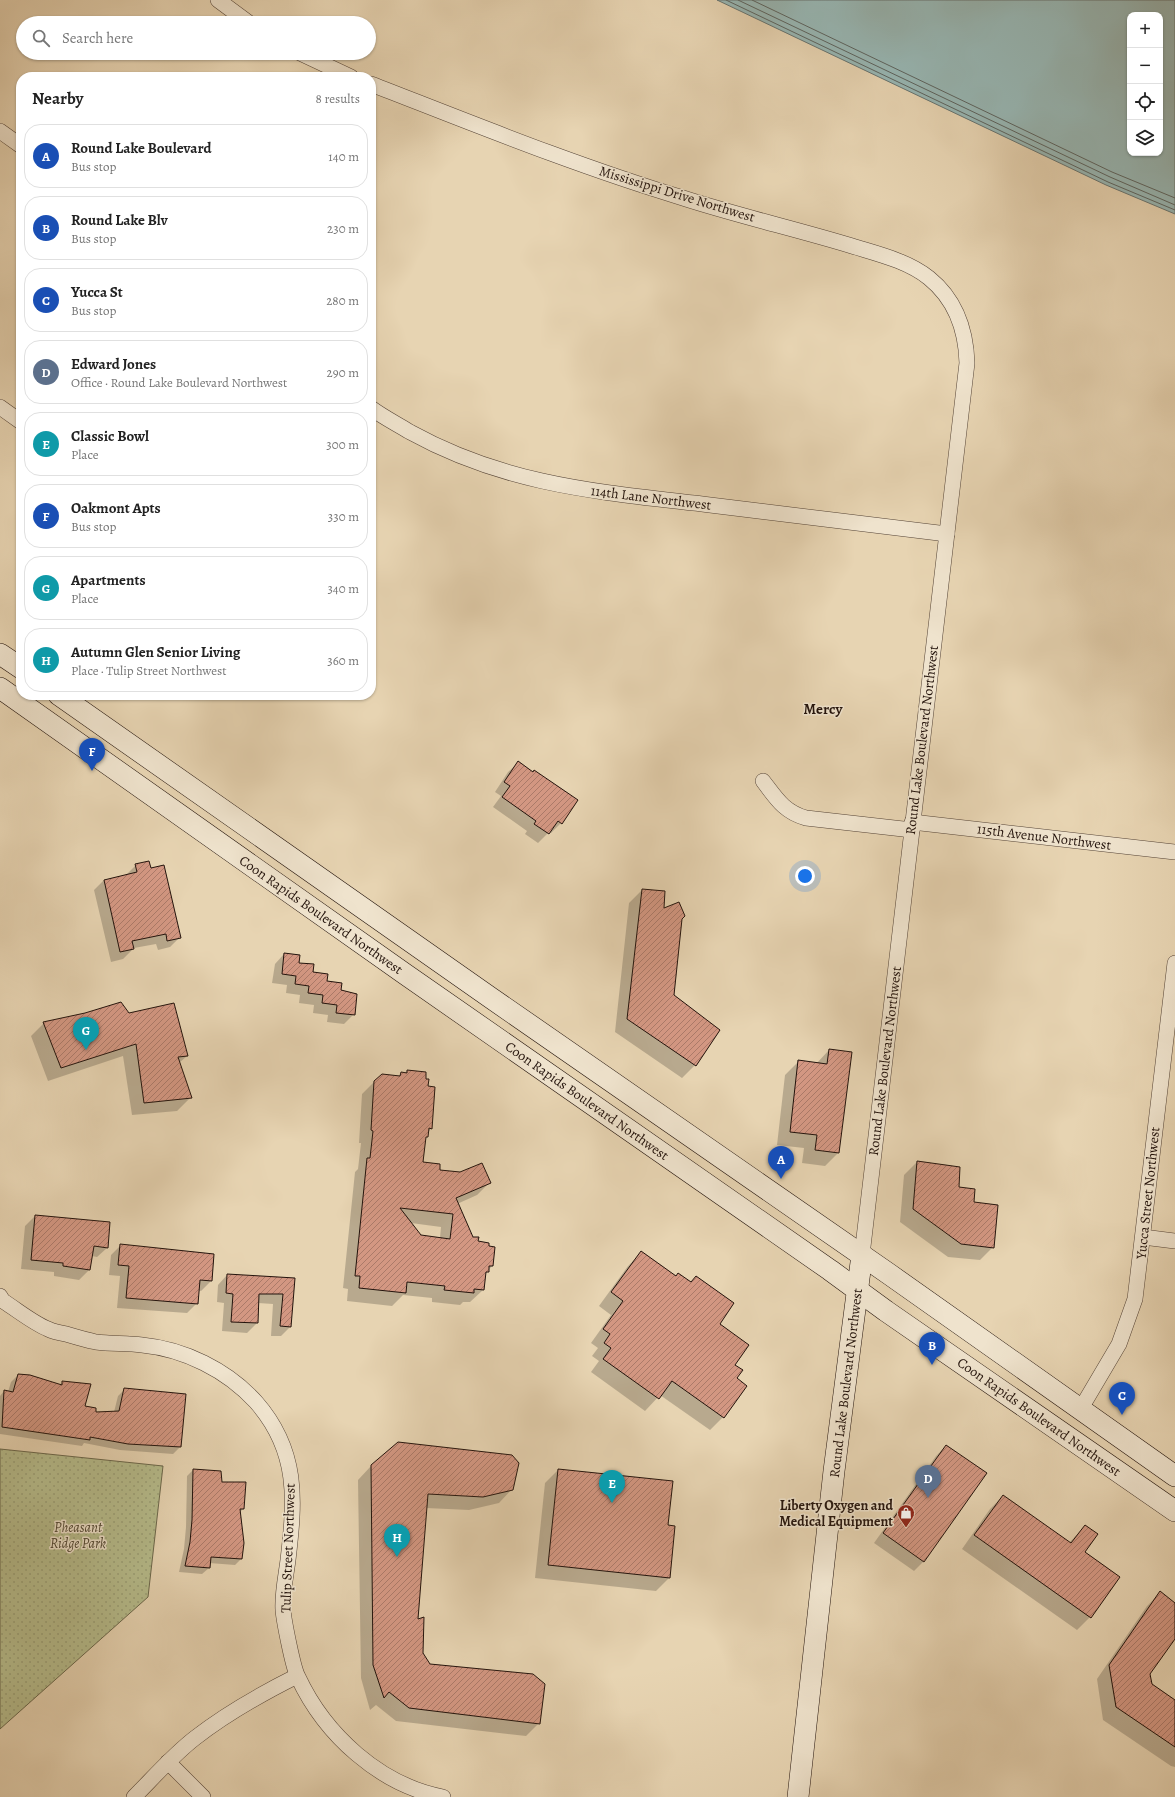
<!DOCTYPE html>
<meta charset="utf-8">
<style>
:root{--surface:#fff;--page:#f2f2f2;--text:#222;--muted:#767676;--line:#e0e0e0;--accent:#8f2418}
body{margin:0;font-family:Alegreya,serif;background:var(--page);color:var(--text)}
.controls{position:absolute;right:12px;top:12px;display:grid;overflow:hidden;border-radius:8px;box-shadow:0 1px 3px #0004}
.controls button{width:36px;height:36px;display:grid;place-items:center;padding:0;border:0;border-bottom:1px solid var(--line);background:var(--surface);color:var(--text);font:20px sans-serif}
.you{position:absolute;left:805px;top:876px;width:14px;height:14px;margin:-10px;border:3px solid #fff;border-radius:50%;background:#1a73e8;box-shadow:0 0 0 6px #1a73e833}
.badge{display:grid;place-items:center;width:26px;height:26px;border-radius:50%;background:var(--accent);color:#fff;font-size:13px;font-weight:700}
.pin{position:absolute;translate:-50% -33px;filter:drop-shadow(0 1px 2px #0008)}
.pin::after{content:'';position:absolute;top:21px;width:14px;height:12px;background:inherit;clip-path:polygon(0 0,100% 0,50% 100%)}
.list{margin:0;padding:0;list-style:none}
h2{display:flex;justify-content:space-between;align-items:center;height:52px;margin:0;padding:0 16px;font-size:17px}
h2 small{font-size:13px;font-weight:400;color:var(--muted)}
.list li{display:grid;grid-template-columns:26px 1fr auto;gap:12px;align-items:center;box-sizing:border-box;height:64px;margin:0 8px 8px;padding:0 8px;border:1px solid var(--line);border-radius:16px}
.list b{display:block;font-size:15px;white-space:nowrap}
.list p{margin:0;font-size:13px;white-space:nowrap;color:var(--muted)}
.list em{font-size:13px;font-style:normal;color:var(--muted)}
.icon{flex:none;width:22px;height:22px;fill:none;stroke:currentColor;stroke-width:2;stroke-linecap:round;stroke-linejoin:round}
.map{position:relative;flex:none;width:1175px;height:1797px;overflow:hidden}
.search{position:absolute;background:var(--surface);box-shadow:0 1px 3px #0004;left:16px;top:16px;width:360px;height:44px;display:flex;align-items:center;gap:10px;box-sizing:border-box;padding:0 14px;border-radius:22px;color:var(--muted);font-size:15px}
.panel{position:absolute;background:var(--surface);box-shadow:0 1px 3px #0004;left:16px;top:72px;width:360px;height:628px;border-radius:16px}
.map>svg:first-child{display:block}
.park{fill:url(#park-dots);stroke:#6c684c}
.water{fill:#98b7b4;stroke:#697571;fill-rule:evenodd}
.shadow{fill:#0003;fill-rule:evenodd}
.lines{fill:none;stroke-linecap:round;stroke-linejoin:round}
.shore{stroke:#5e6560;stroke-width:1}
.building{fill:url(#building-hatch);stroke:#23130c;fill-rule:evenodd}
.minor-casing{stroke:#544336;stroke-width:16}
.secondary-casing{stroke:#23130c;stroke-width:22}
.minor{stroke:#efe3cd;stroke-width:15}
.secondary{stroke:#efe3cd;stroke-width:21}
.labels{text-anchor:middle;dominant-baseline:central;stroke-width:3;stroke-linejoin:round;paint-order:stroke}
.street-label{font-size:14px;fill:#23130c;stroke:#efe3cd}
.poi-label{font-size:14px;font-weight:bold;fill:#23130c;stroke:#efe3cd;text-anchor:end}
.park-label{font-size:14px;font-style:italic;fill:#4f4632;stroke:#efe3cd}
.neighbourhood-label{font-size:15px;font-weight:bold;fill:#23130c;stroke:#efe3cd}
</style>
<div class="map">
<svg width="1175" height="1797" viewBox="0 0 1175 1797">
<defs>
<pattern id="park-dots" width="8" height="8" patternUnits="userSpaceOnUse"><rect width="8" height="8" fill="#b6bc8c"/><path d="M2 2h.1M6 6h.1" fill="none" stroke="#9ca178" stroke-width="1.8" stroke-linecap="round"/></pattern>
<pattern id="building-hatch" width="6" height="6" patternUnits="userSpaceOnUse"><rect width="6" height="6" fill="#d39782"/><path d="M-1 1l2-2M0 6l6-6M5 7l2-2" fill="none" stroke="#ab7a69"/></pattern>
</defs>
<rect width="100%" height="100%" fill="#e7d4b2"/>
<filter id="stains"><feTurbulence type="fractalNoise" baseFrequency=".005" numOctaves="4"/><feColorMatrix values="0 0 0 0 .2 0 0 0 0 .09 0 0 0 0 .02 0 0 0 .5 -.17"/></filter>
<radialGradient id="worn" r=".72"><stop offset=".6" stop-color="#630" stop-opacity="0"/><stop offset="1" stop-color="#630" stop-opacity=".3"/></radialGradient>
<polygon class="park" points="0,1449 163,1466 148,1597 0,1729"/>
<path class="water" d="M717 0H1175V214L1106 185ZM1130 15H1160V153H1130Z"/>
<g class="shadow">
<polygon points="518,763 577,801 561,823 551,833 549,832 538,843 525,834 527,831 493,807 501,796 495,792 508,772"/>
<polygon points="136,865 150,869 179,938 170,947 158,950 156,944 134,948 123,959 111,962 94,890 104,880 126,875"/>
<polygon points="642,890 663,910 681,919 672,996 695,1065 682,1078 615,1032 629,903"/>
<polygon points="284,954 340,991 354,1014 344,1024 327,1022 328,1015 313,1013 314,1005 299,1003 300,995 286,993 287,985 272,983 275,964"/>
<polygon points="85,1014 128,1015 187,1056 179,1063 190,1098 177,1111 132,1115 123,1056 48,1081 31,1036 44,1023"/>
<polygon points="829,1050 838,1153 825,1166 802,1163 804,1148 777,1145 785,1075 799,1061 816,1064"/>
<path d="M407 1071 427 1087 431 1128 425 1139 422 1163 439 1171 490 1182 477 1195 457 1204 472 1238 477 1242 492 1266 485 1274 483 1290 470 1302H463L460 1305 432 1302V1298L403 1295 392 1306 347 1301 348 1289 343 1288 355 1172 358 1169 361 1143H359L362 1094 375 1081 398 1077ZM411 1223 441 1227 440 1238 421 1236Z"/>
<polygon points="917,1162 958,1188 972,1203 993,1247 980,1260 948,1257 900,1222 904,1175"/>
<polygon points="35,1216 107,1248 97,1257 92,1256 89,1270 79,1280 54,1276 54,1272 21,1269 25,1226"/>
<polygon points="121,1245 211,1281 201,1291 198,1290 197,1303 187,1313 117,1308 120,1276 109,1275 111,1255"/>
<polygon points="641,1253 676,1277 690,1283 696,1277 734,1365 736,1379 723,1417 710,1430 660,1395 645,1411 591,1372 599,1361 592,1356 598,1348 591,1343 611,1315 599,1306 628,1266"/>
<polygon points="227,1275 294,1279 290,1327 281,1336 271,1336 273,1304 258,1303 257,1323 247,1333 222,1331 224,1303 217,1302 218,1285"/>
<polygon points="18,1375 59,1385 63,1382 84,1407 94,1413 114,1412 118,1396 125,1389 180,1447 173,1454 120,1450 84,1443 82,1446 0,1434 0,1396 4,1391 8,1392 11,1382"/>
<polygon points="946,1446 924,1561 914,1571 874,1543 936,1456"/>
<polygon points="371,1466 512,1489 499,1503 469,1510 426,1508 417,1620 422,1654 430,1665 539,1723 526,1736 396,1721 376,1705 370,1710 361,1678 358,1480"/>
<polygon points="193,1470 221,1483 243,1509 239,1513 243,1543 241,1559 235,1565 209,1563 209,1568 202,1574 179,1572 184,1549 186,1527 187,1476"/>
<polygon points="558,1470 667,1526 669,1578 656,1591 535,1578 545,1483"/>
<polygon points="1003,1496 1069,1543 1085,1526 1084,1552 1119,1577 1090,1617 1077,1630 962,1549 990,1509"/>
<polygon points="1160,1593 1175,1604 1175,1637 1149,1674 1151,1684 1175,1702 1175,1767 1171,1766 1103,1720 1097,1679 1147,1606"/>
</g>
<g class="lines">
<g class="shore">
<polyline points="726,0 1108,182 1175,210"/>
<polyline points="738,0 1110,177 1175,205"/>
<polyline points="752,0 1112,172 1175,198"/>
</g>
</g>
<g class="building">
<polygon points="518,761 533,772 534,770 578,800 562,824 558,821 549,834 534,824 536,821 502,797 510,786 504,782"/>
<polygon points="149,861 151,868 164,865 181,938 167,941 166,934 132,941 134,949 120,952 104,880 137,872 135,864"/>
<polygon points="642,889 665,891 664,908 679,902 685,916 682,919 674,995 720,1030 696,1066 627,1019"/>
<polygon points="284,953 300,955 299,963 314,964 313,972 328,974 327,981 342,983 341,990 357,994 355,1015 336,1013 337,1005 322,1003 323,995 308,993 309,986 295,984 296,976 282,974"/>
<polygon points="121,1002 129,1013 174,1003 188,1056 178,1057 192,1098 144,1103 136,1044 61,1068 43,1022 85,1013"/>
<polygon points="829,1049 852,1052 839,1153 815,1150 817,1135 790,1132 798,1060 827,1064"/>
<path d="M407 1070 426 1072V1079H429L428 1086 435 1087 432 1129 429 1128 428 1137H426L423 1162 440 1164V1170L460 1172 482 1163 491 1183 456 1198 473 1237H479L478 1241 489 1243V1246L495 1247 493 1266H489V1272H486L484 1290 474 1289V1293L444 1290 445 1286 407 1282 406 1293 359 1288 360 1276H355L367 1158H370L373 1131 371 1130 374 1081 382 1074 400 1076 401 1072 407 1073ZM400 1208 453 1214 450 1239 421 1235Z"/>
<polygon points="917,1161 960,1167 959,1187 975,1189 974,1202 998,1205 994,1248 961,1244 913,1209"/>
<polygon points="35,1215 110,1222 108,1248 94,1246 90,1270 63,1266 63,1263 31,1260"/>
<polygon points="120,1244 214,1254 212,1281 200,1280 198,1304 126,1298 129,1266 118,1265"/>
<polygon points="641,1251 676,1276 678,1273 691,1282 696,1276 734,1303 720,1324 749,1345 735,1365 743,1370 737,1378 747,1386 724,1418 672,1381 659,1399 603,1359 611,1348 604,1343 610,1334 603,1329 623,1301 611,1292"/>
<polygon points="227,1274 295,1278 291,1327 280,1326 283,1294 259,1294 258,1323 231,1322 233,1294 226,1293"/>
<polygon points="18,1374 30,1375 62,1385 62,1381 91,1384 85,1406 96,1408 96,1412 119,1411 124,1388 186,1394 181,1447 128,1444 90,1437 90,1440 2,1427 4,1390 13,1392"/>
<polygon points="398,1442 512,1455 519,1463 513,1490 483,1497 428,1494 418,1619 424,1617 423,1653 430,1664 533,1674 545,1684 540,1724 409,1708 389,1692 384,1698 373,1665 371,1465"/>
<polygon points="946,1445 987,1473 924,1562 883,1533"/>
<polygon points="193,1469 221,1471 222,1482 246,1482 244,1509 240,1509 244,1543 242,1559 211,1557 210,1568 185,1566 190,1542 192,1520"/>
<polygon points="558,1469 673,1481 668,1525 675,1526 670,1578 548,1565"/>
<polygon points="1003,1495 1071,1543 1085,1525 1098,1534 1085,1552 1120,1577 1091,1618 974,1535"/>
<polygon points="1160,1591 1175,1603 1175,1639 1150,1674 1152,1684 1175,1700 1175,1747 1116,1707 1109,1665"/>
</g>
<g class="lines">
<g class="minor-casing">
<g id="minor">
<polyline points="218,0 249,23"/>
<polyline points="300,53 351,77"/>
<path d="M371 84C474 124 577 166 683 198 739 216 796 229 852 246 878 254 908 261 929 278 955 299 966 330 967 363L862 1255"/>
<polyline points="0,131 21,146"/>
<polyline points="0,407 21,422"/>
<path d="M371 408C383 417 397 424 410 432 508 486 601 492 710 505 789 515 868 524 947 534"/>
<path d="M763 781C776 798 784 812 806 818L912 830"/>
<polyline points="912,822 1175,852"/>
<polyline points="1143,1237 1175,1241"/>
<path d="M0 1296 3 1301C16 1309 33 1323 48 1329 54 1332 60 1333 66 1334 76 1337 86 1340 96 1342 111 1344 127 1343 142 1345 184 1349 227 1370 256 1402 299 1451 295 1500 288 1560 286 1576 282 1594 283 1610 284 1621 293 1668 298 1677 325 1735 380 1785 443 1797"/>
<polyline points="1080,1410 1119,1344 1135,1299 1175,963"/>
<polyline points="168,1762 203,1797"/>
<path d="M134 1797C154 1777 173 1755 195 1738 227 1713 261 1694 297 1676"/>
</g>
</g>
<g class="secondary-casing">
<g id="secondary">
<polyline points="0,654 21,668"/>
<polyline points="0,688 405,974 830,1270 886,1311 1175,1511"/>
<polyline points="59,695 491,998 889,1274 1175,1476"/>
<polyline points="798,1797 834,1471 862,1255"/>
</g>
</g>
<use href="#minor" class="minor"/>
<use href="#secondary" class="secondary"/>
</g>
<defs>
<g id="shop-pin" transform="scale(0.9)"><path d="M0 17L-7.5 6A9.5 9.5 0 1 1 7.5 6Z" fill="#8f2418" stroke="#efe3cd"/><path d="M-5-2.5h2.3a2.7 3.5 0 0 1 5.4 0H5L5.5 6h-11ZM-1.5-2.5h3a1.5 2.3 0 0 0-3 0Z" fill="#fff"/></g>
</defs>
<g fill-rule="evenodd">
<use href="#shop-pin" x="906" y="1513"/>
</g>
<g class="labels">
<g class="street-label">
<text transform="translate(677 194) rotate(17)">Mississippi Drive Northwest</text>
<text transform="translate(651 498) rotate(7)">114th Lane Northwest</text>
<text transform="translate(922 740) rotate(-83)">Round Lake Boulevard Northwest</text>
<text transform="translate(1044 837) rotate(7)">115th Avenue Northwest</text>
<text transform="translate(321 915) rotate(35)">Coon Rapids Boulevard Northwest</text>
<text transform="translate(885 1061) rotate(-83)">Round Lake Boulevard Northwest</text>
<text transform="translate(587 1101) rotate(35)">Coon Rapids Boulevard Northwest</text>
<text transform="translate(1148 1193) rotate(-84)">Yucca Street Northwest</text>
<text transform="translate(846 1383) rotate(-83)">Round Lake Boulevard Northwest</text>
<text transform="translate(1039 1417) rotate(35)">Coon Rapids Boulevard Northwest</text>
<text transform="translate(288 1548) rotate(-88)">Tulip Street Northwest</text>
</g>
<g class="poi-label">
<text x="893" y="1505">Liberty Oxygen and<tspan x="893" dy="16">Medical Equipment</tspan></text>
</g>
<g class="park-label">
<text x="78" y="1527">Pheasant<tspan x="78" dy="16">Ridge Park</tspan></text>
</g>
<g class="neighbourhood-label">
<text x="823" y="709">Mercy</text>
</g>
</g>
<rect width="100%" height="100%" filter="url(#stains)"/>
<rect width="100%" height="100%" fill="url(#worn)"/>
</svg>
<div class="controls">
<button>+</button>
<button>−</button>
<button><svg class="icon" aria-label="locate" viewBox="0 0 24 24"><circle cx="12" cy="12" r="6"/><path d="M12 2v4M12 18v4M2 12h4M18 12h4"/></svg></button>
<button><svg class="icon" aria-label="layers" viewBox="0 0 24 24"><path d="M12 4l9 5-9 5-9-5zM3 14l9 5 9-5"/></svg></button>
</div>
<div class="you"></div>
<div class="pin badge" style="left:781px;top:1179px;background:#1a4fb4">A</div>
<div class="pin badge" style="left:932px;top:1365px;background:#1a4fb4">B</div>
<div class="pin badge" style="left:1122px;top:1415px;background:#1a4fb4">C</div>
<div class="pin badge" style="left:928px;top:1498px;background:#5c6f8a">D</div>
<div class="pin badge" style="left:612px;top:1503px;background:#0f9aa8">E</div>
<div class="pin badge" style="left:92px;top:771px;background:#1a4fb4">F</div>
<div class="pin badge" style="left:86px;top:1050px;background:#0f9aa8">G</div>
<div class="pin badge" style="left:397px;top:1557px;background:#0f9aa8">H</div>
<div class="search"><svg class="icon" aria-label="search" viewBox="0 0 24 24"><circle cx="10" cy="10" r="6"/><path d="M15 15l6 6"/></svg>Search here</div>
<section class="panel">
<h2>Nearby<small>8 results</small></h2>
<ul class="list">
<li><span class="badge" style="background:#1a4fb4">A</span><div><b>Round Lake Boulevard</b><p>Bus stop</p></div><em>140 m</em></li>
<li><span class="badge" style="background:#1a4fb4">B</span><div><b>Round Lake Blv</b><p>Bus stop</p></div><em>230 m</em></li>
<li><span class="badge" style="background:#1a4fb4">C</span><div><b>Yucca St</b><p>Bus stop</p></div><em>280 m</em></li>
<li><span class="badge" style="background:#5c6f8a">D</span><div><b>Edward Jones</b><p>Office · Round Lake Boulevard Northwest</p></div><em>290 m</em></li>
<li><span class="badge" style="background:#0f9aa8">E</span><div><b>Classic Bowl</b><p>Place</p></div><em>300 m</em></li>
<li><span class="badge" style="background:#1a4fb4">F</span><div><b>Oakmont Apts</b><p>Bus stop</p></div><em>330 m</em></li>
<li><span class="badge" style="background:#0f9aa8">G</span><div><b>Apartments</b><p>Place</p></div><em>340 m</em></li>
<li><span class="badge" style="background:#0f9aa8">H</span><div><b>Autumn Glen Senior Living</b><p>Place · Tulip Street Northwest</p></div><em>360 m</em></li>
</ul>
</section>
</div>
